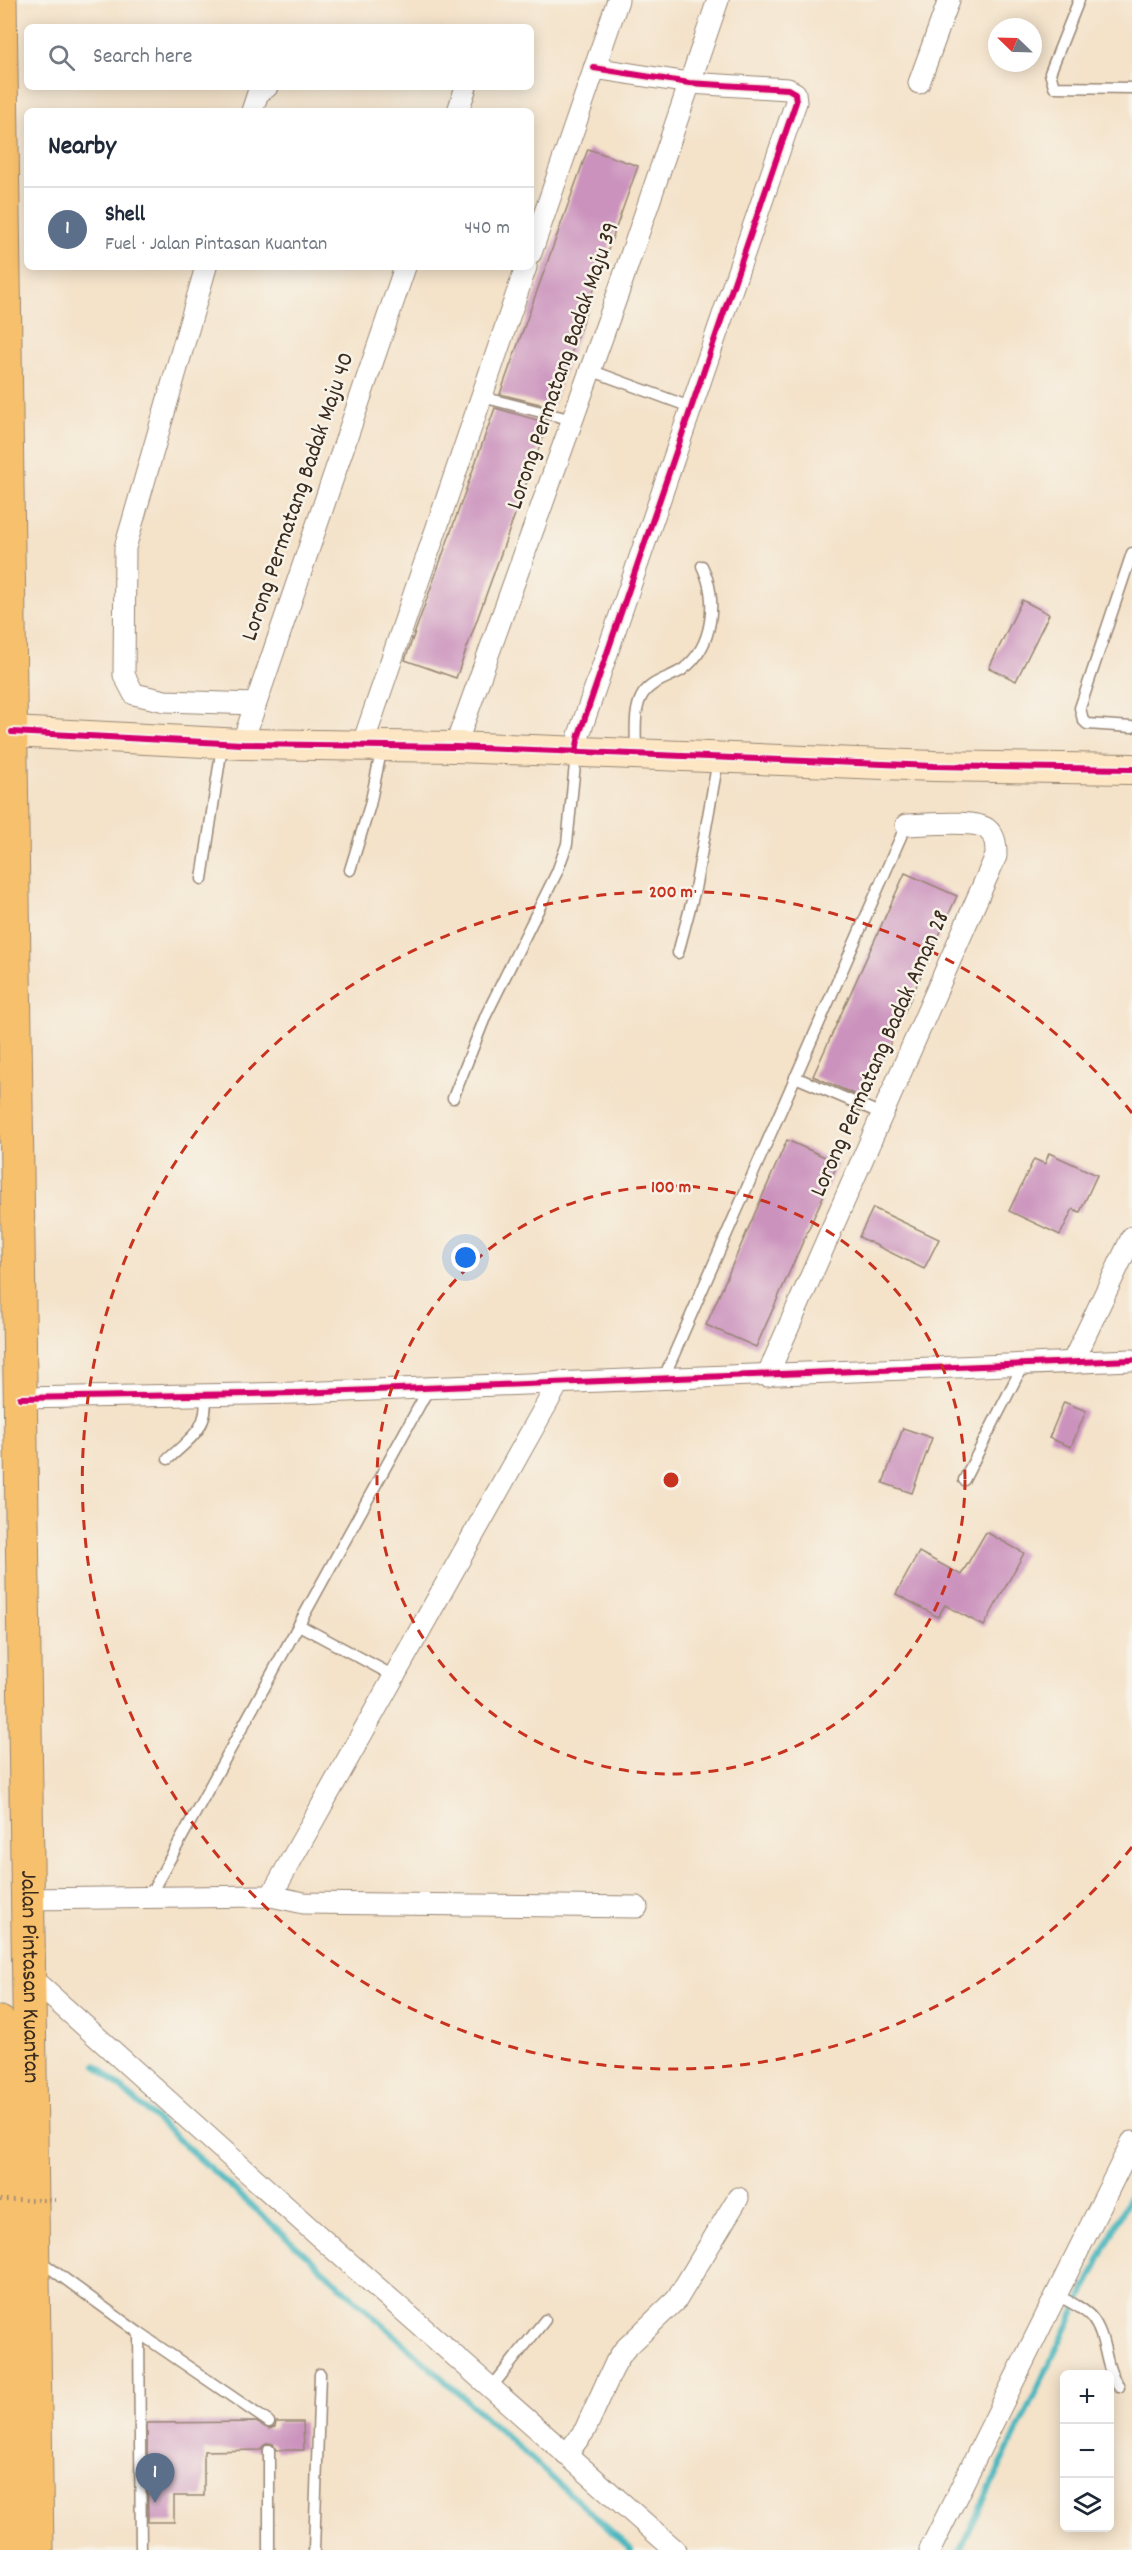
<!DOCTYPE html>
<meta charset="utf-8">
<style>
:root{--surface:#fff;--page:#f2f2f3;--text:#1f2937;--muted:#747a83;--line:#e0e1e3;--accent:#db2777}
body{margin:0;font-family:Dekko,sans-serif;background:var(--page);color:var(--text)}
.controls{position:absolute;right:18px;bottom:18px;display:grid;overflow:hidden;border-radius:9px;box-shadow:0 3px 15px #0003}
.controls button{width:54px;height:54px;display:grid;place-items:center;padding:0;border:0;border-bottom:2px solid var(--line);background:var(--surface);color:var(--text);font:30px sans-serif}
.compass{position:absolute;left:988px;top:18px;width:54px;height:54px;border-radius:50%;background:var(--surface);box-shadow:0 3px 15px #0003;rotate:293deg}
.you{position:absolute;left:466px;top:1258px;width:21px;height:21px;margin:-15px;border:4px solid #fff;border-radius:50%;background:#1a73e8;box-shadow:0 0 0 9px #1a73e833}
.badge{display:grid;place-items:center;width:39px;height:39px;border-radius:50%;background:var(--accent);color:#fff;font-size:20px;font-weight:700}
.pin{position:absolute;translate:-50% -50px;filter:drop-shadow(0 2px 3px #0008)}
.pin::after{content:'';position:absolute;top:32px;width:21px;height:18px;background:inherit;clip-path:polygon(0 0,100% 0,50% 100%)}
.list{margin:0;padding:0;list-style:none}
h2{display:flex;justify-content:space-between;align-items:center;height:78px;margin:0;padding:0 24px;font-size:26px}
h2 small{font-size:20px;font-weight:400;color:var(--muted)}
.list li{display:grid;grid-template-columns:39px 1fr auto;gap:18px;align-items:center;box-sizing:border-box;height:84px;padding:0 24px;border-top:2px solid var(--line)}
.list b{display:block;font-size:22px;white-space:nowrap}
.list p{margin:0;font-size:20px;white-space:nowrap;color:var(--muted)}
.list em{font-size:20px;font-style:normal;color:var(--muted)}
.icon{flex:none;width:33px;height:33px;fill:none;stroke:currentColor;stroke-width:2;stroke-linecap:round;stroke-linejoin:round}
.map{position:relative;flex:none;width:1132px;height:2550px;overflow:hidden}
.search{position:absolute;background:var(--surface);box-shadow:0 3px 15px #0003;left:24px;top:24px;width:510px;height:66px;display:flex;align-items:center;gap:15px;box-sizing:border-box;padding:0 21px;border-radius:9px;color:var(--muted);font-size:22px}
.panel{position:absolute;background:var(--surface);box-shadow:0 3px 15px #0003;left:24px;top:108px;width:510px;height:162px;border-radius:9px}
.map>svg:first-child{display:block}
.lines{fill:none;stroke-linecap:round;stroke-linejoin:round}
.stream{stroke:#46b6be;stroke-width:6}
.building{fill:#cb92bd}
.lane-casing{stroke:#988674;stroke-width:13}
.street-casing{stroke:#988674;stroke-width:23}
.secondary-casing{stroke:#988674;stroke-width:32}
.highway-casing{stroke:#988674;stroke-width:35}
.lane{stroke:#fff;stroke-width:10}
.street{stroke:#fff;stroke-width:21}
.secondary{stroke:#fce6c4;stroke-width:30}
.highway{stroke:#f7c06c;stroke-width:33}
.path-bridge{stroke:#988674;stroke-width:4;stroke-dasharray:1.5 4.5;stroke-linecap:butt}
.cycleway-casing{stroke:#f7f3e8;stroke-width:10}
.cycleway{stroke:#d6006c;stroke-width:6}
.ring{fill:none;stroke:#c8321e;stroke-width:3;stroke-dasharray:10 8}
.labels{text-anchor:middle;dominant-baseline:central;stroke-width:5;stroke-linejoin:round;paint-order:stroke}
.street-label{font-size:24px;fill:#3b2a1e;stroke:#f7f3e8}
.centre{fill:#c8321e;stroke:#f7f3e8;stroke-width:3}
.ring-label{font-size:18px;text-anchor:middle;font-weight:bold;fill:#c8321e;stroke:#f7f3e8;stroke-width:5;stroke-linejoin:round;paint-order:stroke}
</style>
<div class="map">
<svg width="1132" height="2550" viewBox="0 0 1132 2550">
<rect width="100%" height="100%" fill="#f7f3e8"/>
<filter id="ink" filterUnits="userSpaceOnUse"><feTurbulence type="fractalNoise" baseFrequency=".0167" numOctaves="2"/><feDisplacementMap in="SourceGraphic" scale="12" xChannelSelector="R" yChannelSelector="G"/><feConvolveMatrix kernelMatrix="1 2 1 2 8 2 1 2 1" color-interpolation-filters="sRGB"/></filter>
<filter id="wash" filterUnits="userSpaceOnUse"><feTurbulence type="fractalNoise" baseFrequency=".008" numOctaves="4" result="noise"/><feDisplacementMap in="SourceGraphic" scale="24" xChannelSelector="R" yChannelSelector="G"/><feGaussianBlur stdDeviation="1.35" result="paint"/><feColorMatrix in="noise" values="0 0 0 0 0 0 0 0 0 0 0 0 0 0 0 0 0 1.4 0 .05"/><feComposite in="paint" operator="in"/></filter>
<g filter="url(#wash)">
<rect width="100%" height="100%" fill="#f4e2c9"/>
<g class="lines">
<g class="stream">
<polyline points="96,2065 632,2550"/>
<polyline points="960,2550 1132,2192"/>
</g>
</g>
<g id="blocks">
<g class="building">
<polygon points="588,149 638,166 552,407 500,394"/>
<polygon points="495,408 548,423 456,678 405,660"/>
<polygon points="1022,600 1049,614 1016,681 989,668"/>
<polygon points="905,873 957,896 865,1099 813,1076"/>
<polygon points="787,1140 838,1163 756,1347 706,1325"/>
<polygon points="1049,1153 1097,1175 1080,1212 1073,1209 1060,1235 1009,1211 1034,1159 1045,1164"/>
<polygon points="873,1208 939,1239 924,1269 859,1237"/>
<polygon points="1064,1402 1086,1411 1071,1447 1049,1438"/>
<polygon points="903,1428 932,1438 912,1493 883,1483"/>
<polygon points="986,1532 1024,1553 984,1626 945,1605 938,1617 896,1594 919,1552 961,1575"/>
<polygon points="256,2422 269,2429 275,2427 276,2422 303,2422 304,2450 276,2450 273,2444 268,2443 263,2446 261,2450 204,2451 204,2496 174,2496 174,2522 148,2522 147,2423"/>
</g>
</g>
</g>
<g filter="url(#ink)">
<use href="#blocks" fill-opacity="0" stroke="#988674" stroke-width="1.5"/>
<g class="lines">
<g class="lane-casing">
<g id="lane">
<polyline points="1079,0 1050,73 1054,87 1132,88"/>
<polyline points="590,370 690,407"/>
<polyline points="482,397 573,420"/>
<polyline points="1132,553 1080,708 1083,720 1087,724 1132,727"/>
<path d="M636 753C636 735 633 709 643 694 652 681 669 678 682 670 714 647 718 599 702 566"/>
<polyline points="350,870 370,805 382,747"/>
<polyline points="202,879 222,746"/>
<polyline points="678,953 695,889 718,760"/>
<polyline points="795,1077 882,1114"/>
<polyline points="453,1098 486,1015 557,872 567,844 576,754"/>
<polyline points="664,1377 906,825"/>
<path d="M168 1459C190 1439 210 1427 205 1395"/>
<polyline points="964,1480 1023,1365"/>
<polyline points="299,1625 394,1676"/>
<polyline points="149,1897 429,1388"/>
<polyline points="39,2260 139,2333 269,2422"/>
<path d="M1056 2295C1068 2301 1084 2308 1092 2318 1108 2338 1103 2367 1119 2387"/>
<polyline points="139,2333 141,2550"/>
<polyline points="491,2388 545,2320"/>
<polyline points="269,2450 269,2550"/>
<polyline points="314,2550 320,2374"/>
</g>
</g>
<g class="street-casing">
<g id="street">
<polyline points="919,83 949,0"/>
<polyline points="252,111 258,93 267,87"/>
<polyline points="458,111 466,87"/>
<polyline points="531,253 618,0"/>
<polyline points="206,267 125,548 124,675 134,694 165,701 255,704"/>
<polyline points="242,744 405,267"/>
<polyline points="362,746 526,267"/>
<polyline points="455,747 618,293 718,0"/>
<polyline points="576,751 579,735 796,102 795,93 788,89 689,83 594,68"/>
<polyline points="1072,1363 1132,1237"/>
<path d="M767 1376 996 856C996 846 996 836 987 829 974 819 924 825 906 825"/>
<polyline points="20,1398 298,1393 1132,1360"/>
<polyline points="271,1896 559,1382"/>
<polyline points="27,1899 271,1896 304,1903 637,1907"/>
<polyline points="28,1975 313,2231 675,2550"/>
<polyline points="566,2455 585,2430 616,2362 624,2350 677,2299 738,2198"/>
<polyline points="930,2550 1132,2142"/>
</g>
</g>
<g class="secondary-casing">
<polyline id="secondary" points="12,732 242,744 455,747 934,766 1132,769"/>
</g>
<g class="highway-casing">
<g id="highway">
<path id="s1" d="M0 0 37 2550"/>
<polyline points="0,2023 7,2550"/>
</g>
</g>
<use href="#lane" class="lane"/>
<use href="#street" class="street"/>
<use href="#secondary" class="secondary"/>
<use href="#highway" class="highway"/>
<polyline class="path-bridge" points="0,2200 59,2200"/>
<g class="cycleway-casing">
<g id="cycleway">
<polyline points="12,732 242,744 455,747 934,766 1132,769"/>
<polyline points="576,751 579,735 796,102 795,93 788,89 689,83 594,68"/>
<polyline points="20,1398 298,1393 1132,1360"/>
</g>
</g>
<use href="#cycleway" class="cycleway"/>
</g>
</g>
<g class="ring">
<circle cx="671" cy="1480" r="294"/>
<path d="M1132 1847A589 589 0 1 1 1132 1113"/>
</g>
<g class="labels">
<g class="street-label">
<text transform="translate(564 366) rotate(-71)">Lorong Permatang Badak Maju 39</text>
<text transform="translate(299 497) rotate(-71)">Lorong Permatang Badak Maju 40</text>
<text transform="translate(881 1054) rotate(-66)">Lorong Permatang Badak Aman 28</text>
<text stroke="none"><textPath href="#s1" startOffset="1977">Jalan Pintasan Kuantan</textPath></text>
</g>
</g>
<circle cx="671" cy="1480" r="9" class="centre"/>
<g class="ring-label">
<text x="671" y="897">200 m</text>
<text x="671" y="1192">100 m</text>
</g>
</svg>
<div class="controls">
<button>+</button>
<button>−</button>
<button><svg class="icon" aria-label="layers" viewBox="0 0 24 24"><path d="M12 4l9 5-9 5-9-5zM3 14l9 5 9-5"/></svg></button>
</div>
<svg class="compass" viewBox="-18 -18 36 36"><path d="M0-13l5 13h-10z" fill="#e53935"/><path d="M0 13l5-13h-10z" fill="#747a83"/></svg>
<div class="you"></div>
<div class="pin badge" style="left:155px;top:2503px;background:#5c6f8a">1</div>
<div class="search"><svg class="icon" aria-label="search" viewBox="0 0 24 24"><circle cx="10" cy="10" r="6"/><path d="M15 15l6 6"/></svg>Search here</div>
<section class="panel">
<h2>Nearby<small></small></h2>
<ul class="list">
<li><span class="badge" style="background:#5c6f8a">1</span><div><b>Shell</b><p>Fuel · Jalan Pintasan Kuantan</p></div><em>440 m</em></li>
</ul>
</section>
</div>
